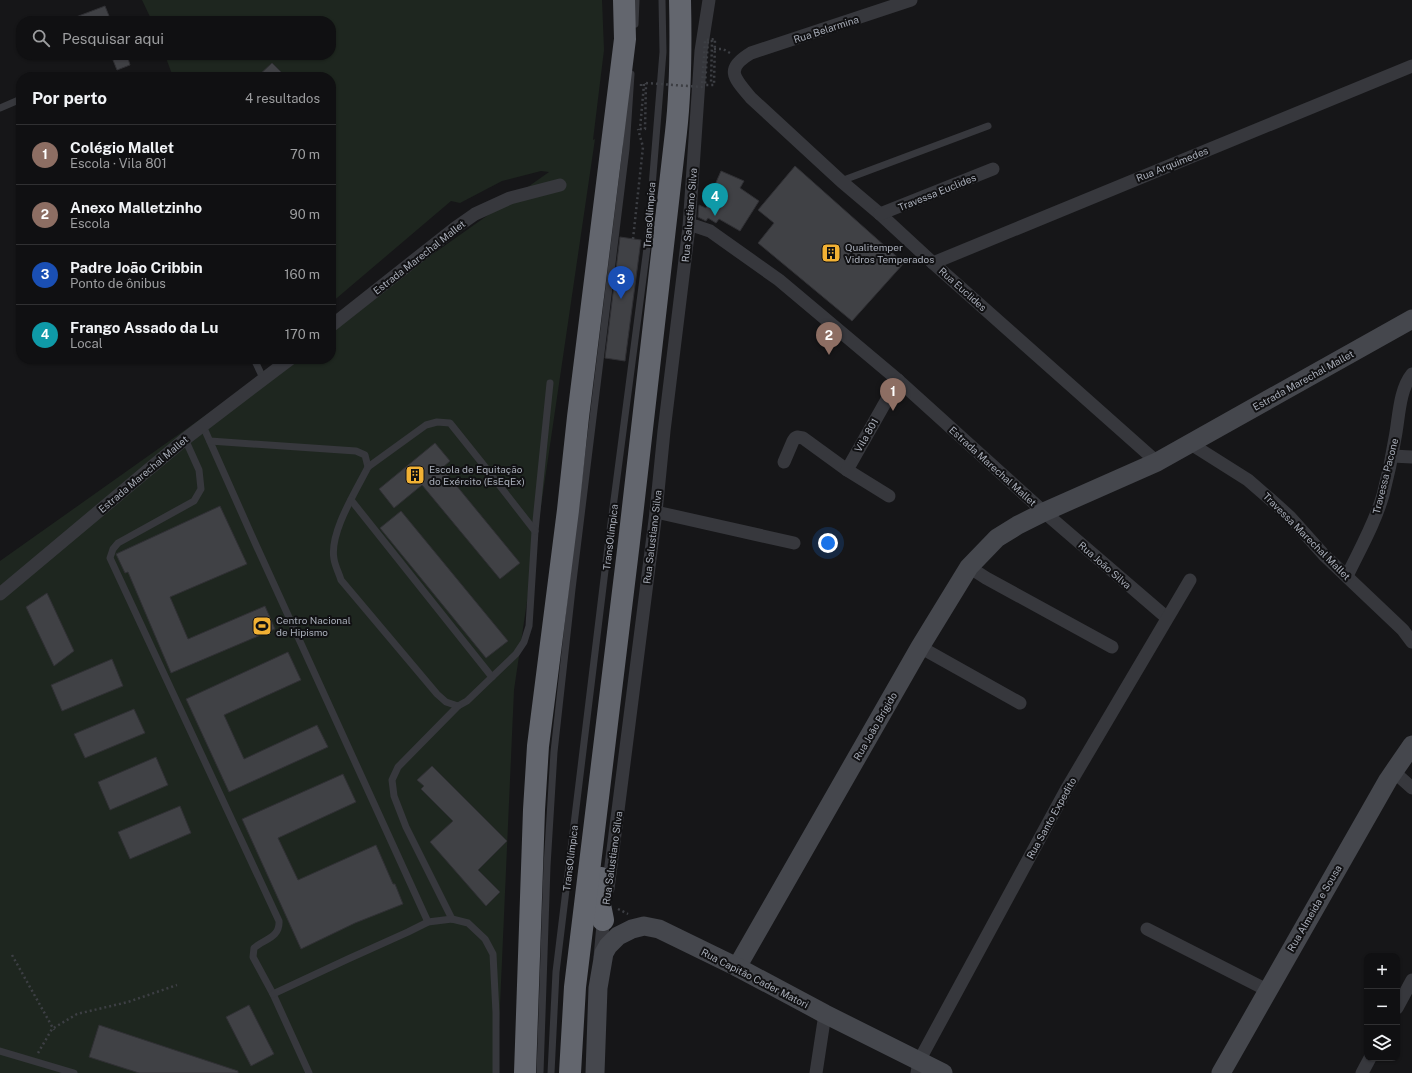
<!DOCTYPE html>
<html lang="pt">
<meta charset="utf-8">
<style>
:root{--surface:#101012;--page:#1e1e20;--text:#f1f3f6;--muted:#9c9d9f;--line:#303032;--accent:#f2b134}
body{margin:0;font-family:"Public Sans",sans-serif;background:var(--page);color:var(--text)}
.controls{position:absolute;right:12px;bottom:12px;display:grid;overflow:hidden;border-radius:8px;box-shadow:0 1px 3px #0004}
.controls button{width:36px;height:36px;display:grid;place-items:center;padding:0;border:0;border-bottom:1px solid var(--line);background:var(--surface);color:var(--text);font:20px sans-serif}
.you{position:absolute;left:828px;top:543px;width:14px;height:14px;margin:-10px;border:3px solid #fff;border-radius:50%;background:#1a73e8;box-shadow:0 0 0 6px #1a73e833}
.badge{display:grid;place-items:center;width:26px;height:26px;border-radius:50%;background:var(--accent);color:#fff;font-size:13px;font-weight:700}
.pin{position:absolute;translate:-50% -33px;filter:drop-shadow(0 1px 2px #0008)}
.pin::after{content:'';position:absolute;top:21px;width:14px;height:12px;background:inherit;clip-path:polygon(0 0,100% 0,50% 100%)}
.list{margin:0;padding:0;list-style:none}
h2{display:flex;justify-content:space-between;align-items:center;height:52px;margin:0;padding:0 16px;font-size:17px}
h2 small{font-size:13px;font-weight:400;color:var(--muted)}
.list li{display:grid;grid-template-columns:26px 1fr auto;gap:12px;align-items:center;box-sizing:border-box;height:60px;padding:0 16px;border-top:1px solid var(--line)}
.list b{display:block;font-size:15px;white-space:nowrap}
.list p{margin:0;font-size:13px;white-space:nowrap;color:var(--muted)}
.list em{font-size:13px;font-style:normal;color:var(--muted)}
.icon{flex:none;width:22px;height:22px;fill:none;stroke:currentColor;stroke-width:2;stroke-linecap:round;stroke-linejoin:round}
.map{position:relative;flex:none;width:1412px;height:1073px;overflow:hidden}
.search{position:absolute;background:var(--surface);box-shadow:0 1px 3px #0004;left:16px;top:16px;width:320px;height:44px;display:flex;align-items:center;gap:10px;box-sizing:border-box;padding:0 14px;border-radius:16px;color:var(--muted);font-size:15px}
.panel{position:absolute;background:var(--surface);box-shadow:0 1px 3px #0004;left:16px;top:72px;width:320px;height:292px;border-radius:16px}
.map>svg:first-child{display:block}
.green{fill:#1e261f}
.building{fill:#404145;stroke:#303034}
.lines{fill:none;stroke-linecap:round;stroke-linejoin:round}
.path{stroke:#3d3f44;stroke-width:2.5;stroke-dasharray:2 3;stroke-linecap:butt}
.lane{stroke:#37383d;stroke-width:7}
.street{stroke:#37383d;stroke-width:13}
.secondary{stroke:#45474d;stroke-width:19}
.highway{stroke:#63666e;stroke-width:22}
.path-bridge{stroke:#3d3f44;stroke-width:2.5;stroke-dasharray:2 3;stroke-linecap:butt}
.labels{text-anchor:middle;dominant-baseline:central;stroke-width:4;stroke-linejoin:round;paint-order:stroke}
.street-label{font-size:10px;fill:#a8adb8;stroke:#111113}
.poi-label{font-size:10px;fill:#a8adb8;stroke:#111113;text-anchor:start}
</style>
<div class="map">
<svg width="1412" height="1073" viewBox="0 0 1412 1073">
<rect width="100%" height="100%" fill="#161618"/>
<polygon class="green" points="142,0 602,0 604,50 593,140 595,139 514,690 497,1073 0,1073 0,561 285,359 331,359 331,326 549,172 541,171 502,181 460,203 451,201 331,303 331,77 173,77 165,55 331,55 331,21 152,21"/>
<g class="building">
<polygon points="105,6 111,21 68,21 68,20"/>
<polygon points="111,55 127,55 130,65 117,70"/>
<polygon points="272,63 286,77 257,77"/>
<polygon points="795,166 904,263 852,321 758,243 774,223 758,210"/>
<polygon points="721,171 744,181 740,188 759,201 740,231 719,219 716,223 708,218 706,221 698,217 699,205 706,208 711,194"/>
<polygon points="620,237 641,240 625,361 605,358"/>
<polygon points="435,443 450,461 442,468 520,563 500,579 422,485 394,508 379,489"/>
<polygon points="220,506 247,564 170,597 188,639 265,606 275,629 171,673 128,572 125,573 116,554"/>
<polygon points="401,511 508,641 486,658 380,528"/>
<polygon points="47,593 74,651 54,666 26,607"/>
<polygon points="288,652 301,680 224,715 244,759 317,725 328,747 229,792 186,699"/>
<polygon points="112,659 123,686 62,711 51,685"/>
<polygon points="134,709 145,733 85,758 74,734"/>
<polygon points="156,757 168,785 110,810 98,782"/>
<polygon points="432,766 507,841 478,870 500,892 486,906 430,842 453,821 421,789 424,786 417,780"/>
<polygon points="343,774 356,802 278,838 298,880 376,845 393,884 395,884 403,904 355,923 301,949 242,819"/>
<polygon points="180,806 191,833 130,859 118,832"/>
<polygon points="249,1005 274,1054 251,1066 226,1017"/>
<polygon points="99,1025 238,1071 238,1073 139,1073 89,1057"/>
</g>
<g class="lines">
<g class="path">
<polyline points="714,49 723,49 730,53"/>
<polyline points="641,86 641,84 644,84 640,129 645,129 646,83"/>
<polyline points="633,239 643,147 638,129"/>
<polyline points="618,909 628,914"/>
<polyline points="12,955 54,1030"/>
<polyline points="38,1053 52,1029 77,1014 128,1002 177,985"/>
</g>
<g class="lane">
<polyline points="635,24 636,0"/>
<polyline points="0,108 21,99"/>
<polyline points="841,181 988,126"/>
<polyline points="254,359 264,380"/>
<polyline points="203,426 256,545 428,922"/>
<path d="M185 439 199 470 201 489 194 501 118 543 113 549 110 558 279 921C280 938 264 939 254 948L253 957 273 994 309 1073"/>
<path d="M210 441 356 451 365 455 368 467C356 491 329 533 334 559 335 566 339 573 341 580L437 694 446 702 458 706 467 701 516 654 524 642 529 626 535 531 550 383"/>
<polyline points="368,467 426,425 437,422 450,423 482,463 535,531"/>
<polyline points="351,500 492,677"/>
<polyline points="452,919 406,827 394,796 392,780 398,767 458,706"/>
<polyline points="273,994 348,959 408,932 428,922 452,919 468,923 485,939 493,954 496,1013 496,1073"/>
<polyline points="0,1051 74,1073"/>
<polyline points="540,1073 547,866 554,752 572,589 626,149 631,74"/>
<polyline points="551,1073 556,972 608,546 647,248 663,52 662,0"/>
</g>
<g class="street">
<path d="M911 0 751 53C724 69 734 78 751 98L841 181 880 214 933 263 1157 462"/>
<polyline points="880,214 993,169"/>
<polyline points="689,227 695,226 710,231 779,280 898,380 1044,512 1166,617"/>
<polyline points="933,263 1412,66"/>
<polyline points="331,326 455,228 475,214 510,198 560,185"/>
<polyline points="1191,444 1248,480 1270,499 1290,517 1324,555 1403,630 1412,642"/>
<polyline points="1392,456 1412,457"/>
<polyline points="784,462 793,441 795,438 797,437 803,438 847,470"/>
<polyline points="889,496 847,470 898,380"/>
<polyline points="656,512 794,543"/>
<polyline points="969,567 986,578 1112,647"/>
<path d="M1347 576C1360 549 1375 523 1383 495 1388 476 1392 457 1395 438 1399 418 1399 390 1412 374"/>
<polyline points="0,594 185,439 290,359"/>
<polyline points="920,647 1020,703"/>
<polyline points="1393,771 1412,788"/>
<polyline points="608,889 656,512 664,431 689,227 701,51 709,0"/>
<polyline points="1147,929 1267,990"/>
<polyline points="600,957 604,914"/>
<polyline points="1397,1008 1412,980"/>
<polyline points="816,1073 825,1014"/>
<polyline points="917,1073 919,1061 1066,790 1190,580"/>
<polyline points="1362,1073 1370,1058"/>
</g>
<g class="secondary">
<polyline points="737,967 920,647 969,567 997,538 1018,525 1044,512 1157,462 1412,319"/>
<polyline points="595,1073 598,988 604,953 608,946 618,936 632,929 644,926 659,929 737,967 825,1014 943,1073"/>
<polyline points="1221,1073 1388,780 1412,745"/>
</g>
<g class="highway">
<polyline points="601,878 600,905 603,920"/>
<polyline points="525,1073 534,810 538,746 568,510 578,417 625,39 624,0"/>
<path d="M570 1073 575 987 629 542 676 132C681 88 681 44 680 0"/>
</g>
<polyline class="path-bridge" points="646,83 702,87 705,40 715,39 714,85 705,85 708,41 712,41 711,83"/>
</g>
<defs>
<g id="building-square" transform="scale(1)"><rect x="-9" y="-9" width="18" height="18" rx="4" fill="#f2b134" stroke="#111113"/><path d="M-4-6H4V6H1V3H-1V6H-4ZM-2.5-4.3h1.7v1.8h-1.7ZM.8-4.3h1.7v1.8H.8ZM-2.5-1h1.7V.8h-1.7ZM.8-1h1.7V.8H.8Z" fill="#111"/></g>
<g id="stadium-square" transform="scale(1)"><rect x="-9" y="-9" width="18" height="18" rx="4" fill="#f2b134" stroke="#111113"/><path d="M0-5a6.5 5 0 1 0 0 10a6.5 5 0 1 0 0-10ZM-3.5-1.8h7v3.6h-7Z" fill="#111"/></g>
</defs>
<g fill-rule="evenodd">
<use href="#building-square" x="831" y="253"/>
<use href="#building-square" x="415" y="475"/>
<use href="#stadium-square" x="262" y="626"/>
</g>
<g class="labels">
<g class="street-label">
<text transform="translate(826 29) rotate(-18)">Rua Belarmina</text>
<text transform="translate(1172 164) rotate(-22)">Rua Arquimedes</text>
<text transform="translate(937 192) rotate(-22)">Travessa Euclides</text>
<text transform="translate(649 215) rotate(-86)">TransOlímpica</text>
<text transform="translate(689 215) rotate(-85)">Rua Salustiano Silva</text>
<text transform="translate(419 257) rotate(-38)">Estrada Marechal Mallet</text>
<text transform="translate(963 289) rotate(42)">Rua Euclides</text>
<text transform="translate(1303 380) rotate(-29)">Estrada Marechal Mallet</text>
<text transform="translate(866 435) rotate(-60)">Vila 801</text>
<text transform="translate(993 466) rotate(42)">Estrada Marechal Mallet</text>
<text transform="translate(143 474) rotate(-40)">Estrada Marechal Mallet</text>
<text transform="translate(1385 476) rotate(-76)">Travessa Pacone</text>
<text transform="translate(1307 536) rotate(45)">Travessa Marechal Mallet</text>
<text transform="translate(610 537) rotate(-83)">TransOlímpica</text>
<text transform="translate(652 537) rotate(-83)">Rua Salustiano Silva</text>
<text transform="translate(1105 565) rotate(41)">Rua João Silva</text>
<text transform="translate(875 726) rotate(-60)">Rua João Brígido</text>
<text transform="translate(1051 818) rotate(-61)">Rua Santo Expedito</text>
<text transform="translate(570 858) rotate(-83)">TransOlímpica</text>
<text transform="translate(612 858) rotate(-82)">Rua Salustiano Silva</text>
<text transform="translate(1314 908) rotate(-60)">Rua Almeida e Sousa</text>
<text transform="translate(755 978) rotate(27)">Rua Capitão Cader Matori</text>
</g>
<g class="poi-label">
<text x="845" y="247">Qualitemper<tspan x="845" dy="12">Vidros Temperados</tspan></text>
<text x="429" y="469">Escola de Equitação<tspan x="429" dy="12">do Exército (EsEqEx)</tspan></text>
<text x="276" y="620">Centro Nacional<tspan x="276" dy="12">de Hipismo</tspan></text>
</g>
</g>
</svg>
<div class="controls">
<button>+</button>
<button>−</button>
<button><svg class="icon" aria-label="layers" viewBox="0 0 24 24"><path d="M12 4l9 5-9 5-9-5zM3 14l9 5 9-5"/></svg></button>
</div>
<div class="you"></div>
<div class="pin badge" style="left:893px;top:411px;background:#8d6e63">1</div>
<div class="pin badge" style="left:829px;top:355px;background:#8d6e63">2</div>
<div class="pin badge" style="left:621px;top:299px;background:#1a4fb4">3</div>
<div class="pin badge" style="left:715px;top:216px;background:#0f9aa8">4</div>
<div class="search"><svg class="icon" aria-label="search" viewBox="0 0 24 24"><circle cx="10" cy="10" r="6"/><path d="M15 15l6 6"/></svg>Pesquisar aqui</div>
<section class="panel">
<h2>Por perto<small>4 resultados</small></h2>
<ul class="list">
<li><span class="badge" style="background:#8d6e63">1</span><div><b>Colégio Mallet</b><p>Escola · Vila 801</p></div><em>70 m</em></li>
<li><span class="badge" style="background:#8d6e63">2</span><div><b>Anexo Malletzinho</b><p>Escola</p></div><em>90 m</em></li>
<li><span class="badge" style="background:#1a4fb4">3</span><div><b>Padre João Cribbin</b><p>Ponto de ônibus</p></div><em>160 m</em></li>
<li><span class="badge" style="background:#0f9aa8">4</span><div><b>Frango Assado da Lu</b><p>Local</p></div><em>170 m</em></li>
</ul>
</section>
</div>
